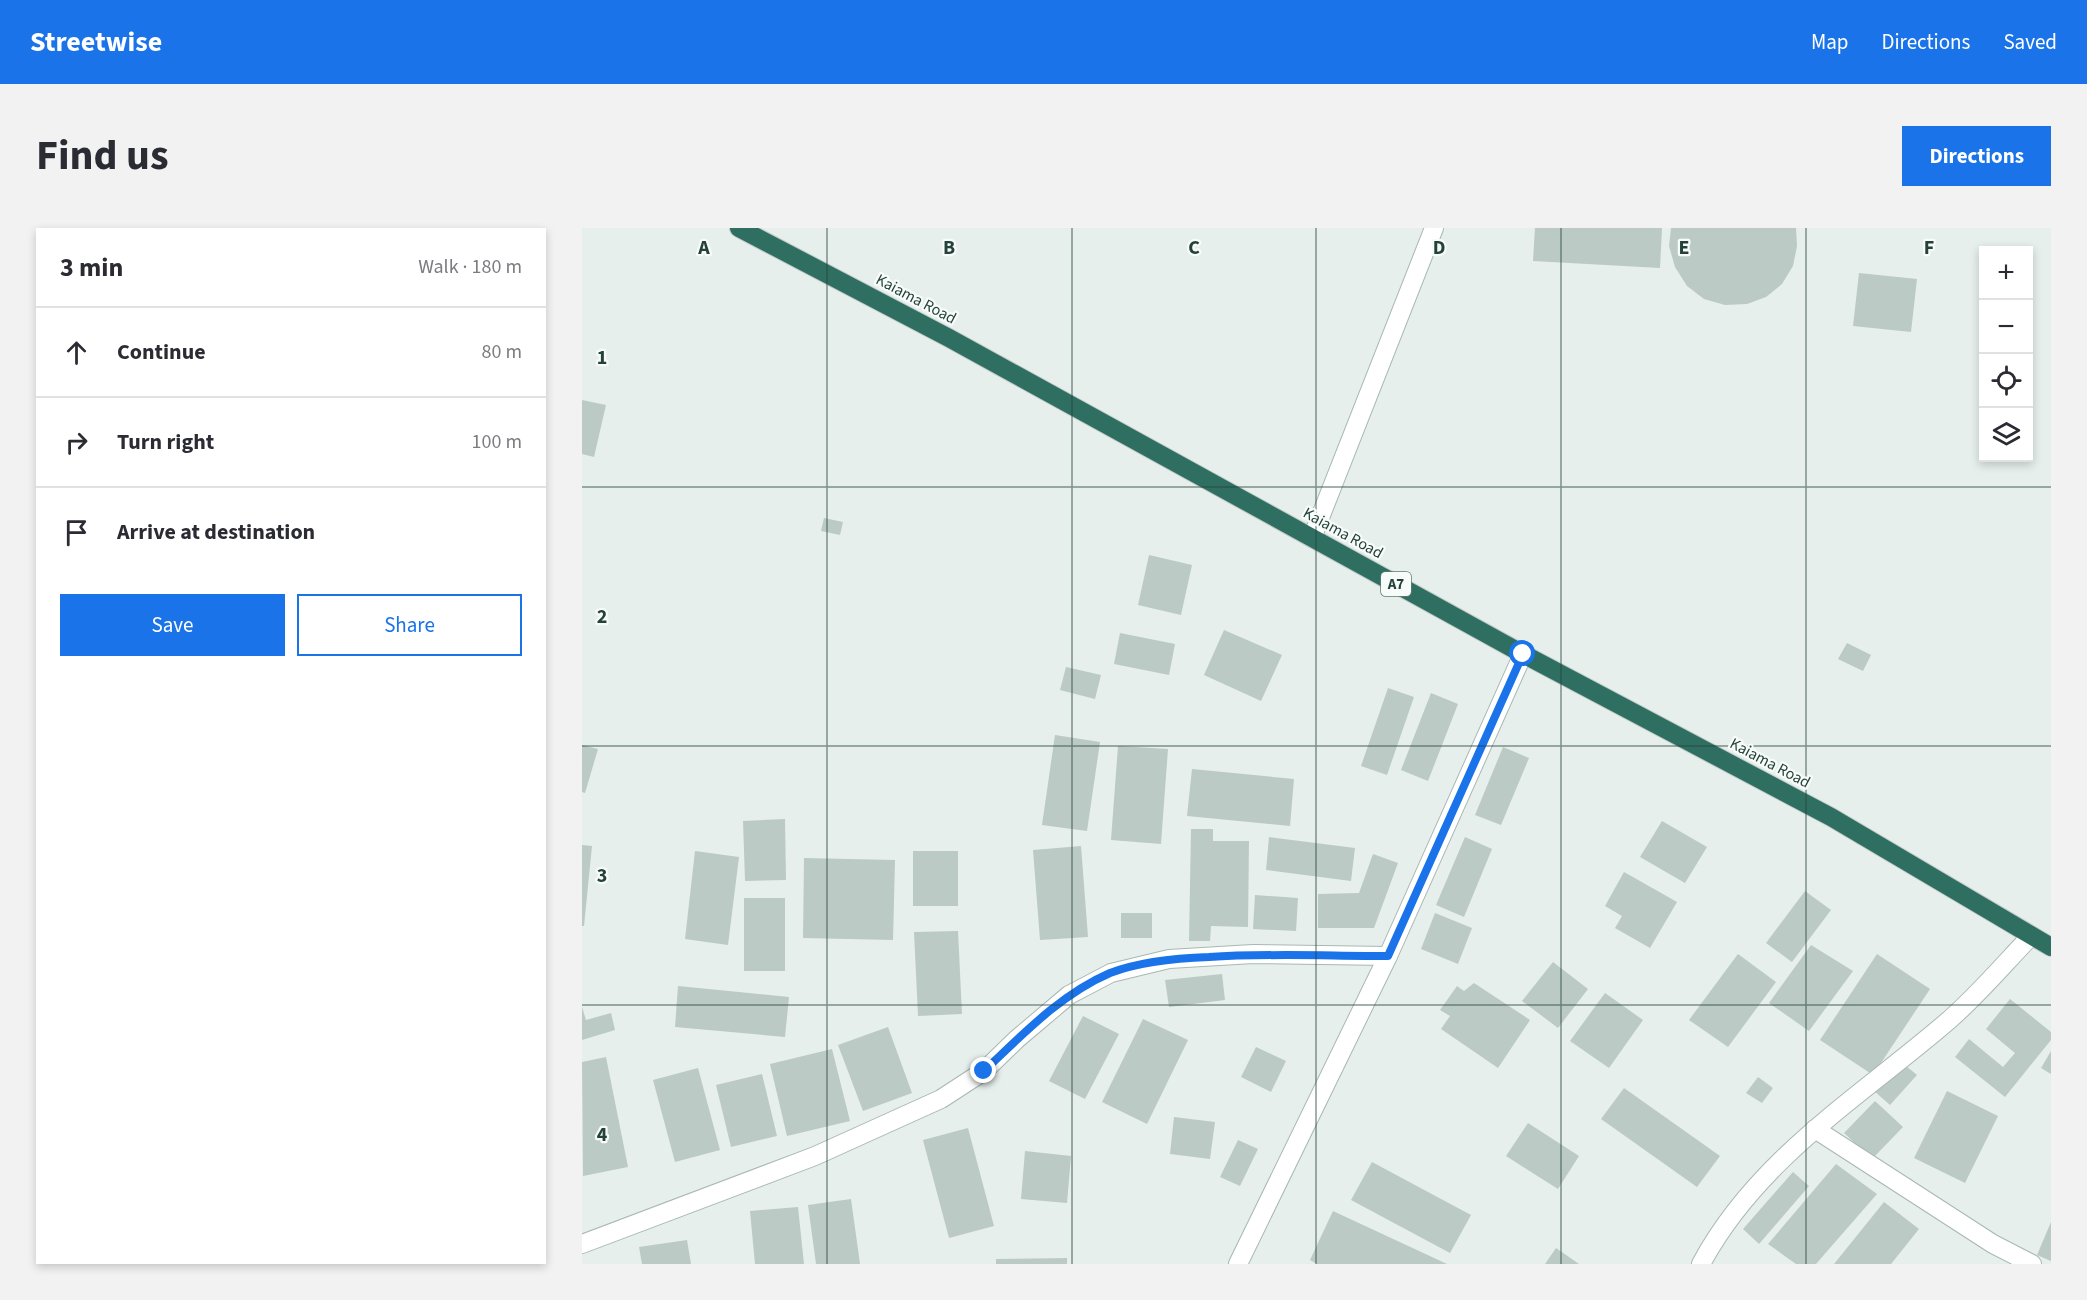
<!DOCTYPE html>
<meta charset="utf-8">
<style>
:root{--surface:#fff;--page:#f2f2f3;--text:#2b2b33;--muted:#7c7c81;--line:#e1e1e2;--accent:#1a73e8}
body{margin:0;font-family:"Source Sans 3",sans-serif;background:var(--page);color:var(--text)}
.controls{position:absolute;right:18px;top:18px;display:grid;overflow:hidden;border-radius:0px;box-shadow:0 3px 9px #0003}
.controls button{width:54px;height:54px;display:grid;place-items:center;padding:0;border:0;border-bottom:2px solid var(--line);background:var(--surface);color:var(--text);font:30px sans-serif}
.stop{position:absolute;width:18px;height:18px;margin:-14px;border:4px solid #1a73e8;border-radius:50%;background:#fff}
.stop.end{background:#1a73e8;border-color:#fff;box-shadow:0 2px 6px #0008}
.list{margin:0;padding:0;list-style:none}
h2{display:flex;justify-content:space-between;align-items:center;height:78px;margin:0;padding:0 24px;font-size:26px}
h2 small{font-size:20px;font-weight:400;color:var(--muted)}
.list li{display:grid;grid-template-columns:39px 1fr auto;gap:18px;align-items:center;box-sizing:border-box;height:90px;padding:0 24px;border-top:2px solid var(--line)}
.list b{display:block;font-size:22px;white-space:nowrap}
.list em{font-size:20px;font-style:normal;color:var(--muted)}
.actions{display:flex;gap:12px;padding:18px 24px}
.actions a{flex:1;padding:14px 0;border:2px solid var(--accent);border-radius:0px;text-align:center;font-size:21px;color:var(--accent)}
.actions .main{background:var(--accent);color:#fff}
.icon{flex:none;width:33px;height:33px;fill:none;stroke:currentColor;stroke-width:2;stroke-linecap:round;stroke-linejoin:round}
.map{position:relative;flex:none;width:1469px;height:1036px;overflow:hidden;border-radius:0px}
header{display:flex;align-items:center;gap:36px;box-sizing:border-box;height:84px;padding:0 30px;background:var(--accent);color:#fff}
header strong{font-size:28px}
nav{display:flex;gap:33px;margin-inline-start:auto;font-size:21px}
.intro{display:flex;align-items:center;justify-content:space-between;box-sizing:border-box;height:144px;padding:0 36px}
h1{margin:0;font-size:42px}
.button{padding:15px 27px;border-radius:0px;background:var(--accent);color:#fff;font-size:21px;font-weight:700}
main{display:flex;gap:36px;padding:0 36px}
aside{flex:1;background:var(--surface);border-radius:0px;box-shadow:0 3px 9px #0003}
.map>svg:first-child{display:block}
.building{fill:#bbcac4}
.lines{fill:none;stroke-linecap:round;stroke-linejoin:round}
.street-casing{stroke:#a8b8b2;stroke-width:20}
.highway-casing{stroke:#c2cac8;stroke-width:20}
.street{stroke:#fff;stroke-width:18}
.highway{stroke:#2f6f62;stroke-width:18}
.route{stroke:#1a73e8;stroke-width:8}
.grid{fill:none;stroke:#24423a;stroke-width:1.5;stroke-opacity:0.55}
.labels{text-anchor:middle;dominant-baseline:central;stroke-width:4.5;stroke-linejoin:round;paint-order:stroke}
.shield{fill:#f7fbf9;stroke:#637a73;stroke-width:1.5}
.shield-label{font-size:15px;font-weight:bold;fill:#24423a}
.street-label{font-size:16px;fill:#24423a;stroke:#f7fbf9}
.grid-label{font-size:20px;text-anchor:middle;font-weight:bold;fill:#24423a;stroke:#f7fbf9;stroke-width:4.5;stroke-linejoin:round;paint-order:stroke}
</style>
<header>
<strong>Streetwise</strong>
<nav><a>Map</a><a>Directions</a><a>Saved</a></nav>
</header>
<div class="intro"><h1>Find us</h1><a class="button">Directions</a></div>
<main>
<aside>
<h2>3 min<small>Walk · 180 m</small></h2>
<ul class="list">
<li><svg class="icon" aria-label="ahead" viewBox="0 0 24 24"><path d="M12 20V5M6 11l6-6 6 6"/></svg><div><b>Continue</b></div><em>80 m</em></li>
<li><svg class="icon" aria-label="right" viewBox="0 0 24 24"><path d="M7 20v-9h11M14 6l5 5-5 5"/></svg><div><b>Turn right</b></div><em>100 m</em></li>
<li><svg class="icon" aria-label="arrive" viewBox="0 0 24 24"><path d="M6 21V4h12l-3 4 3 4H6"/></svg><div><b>Arrive at destination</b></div></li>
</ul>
<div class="actions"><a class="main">Save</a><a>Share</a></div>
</aside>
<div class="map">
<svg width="1469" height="1036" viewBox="0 0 1469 1036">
<rect width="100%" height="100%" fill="#e6efeb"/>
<g class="building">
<polygon points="953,0 1080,0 1078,40 951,33"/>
<polygon points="1089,0 1214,0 1215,18 1211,38 1200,56 1184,69 1165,76 1143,77 1122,71 1105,58 1093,39 1087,18"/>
<polygon points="1277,45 1335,51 1329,104 1271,98"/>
<polygon points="0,172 24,177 12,229 0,226"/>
<polygon points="242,290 261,294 258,307 239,303"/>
<polygon points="567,327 610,337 599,387 556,377"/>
<polygon points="642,402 700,427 679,473 622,447"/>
<polygon points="538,405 593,416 587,447 532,436"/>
<polygon points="1265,415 1289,427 1281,443 1256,431"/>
<polygon points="484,439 519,447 513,471 478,462"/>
<polygon points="806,460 832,469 805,547 779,538"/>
<polygon points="849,465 876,476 846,553 819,542"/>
<polygon points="473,507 518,514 505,603 460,597"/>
<polygon points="0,517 16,521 3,565 0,564"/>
<polygon points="536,518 586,521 579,616 529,612"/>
<polygon points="921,519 947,530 919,597 893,587"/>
<polygon points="610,541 712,551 708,598 605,588"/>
<polygon points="203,591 204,652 163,653 161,593"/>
<polygon points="1080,593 1125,619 1103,655 1058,629"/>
<polygon points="609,601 631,601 631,613 667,613 666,699 629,698 628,713 607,713"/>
<polygon points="687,609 773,620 769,653 684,642"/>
<polygon points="883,609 910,621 882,689 854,677"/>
<polygon points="0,617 10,618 2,698 0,698"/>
<polygon points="499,618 506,709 458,712 451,622"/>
<polygon points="113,623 157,629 146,717 103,711"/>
<rect x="331" y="623" width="45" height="55"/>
<polygon points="791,626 816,635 792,700 736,700 736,666 777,665"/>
<polygon points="222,630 313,632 311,712 221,710"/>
<polygon points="1042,644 1095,674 1068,720 1033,700 1040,688 1023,678"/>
<polygon points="1223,663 1249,682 1210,734 1184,715"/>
<polygon points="673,667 716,670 714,703 671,701"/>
<rect x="162" y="670" width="41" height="73"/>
<rect x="539" y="685" width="31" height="25"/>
<polygon points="853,685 890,700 876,736 839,721"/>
<polygon points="376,703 380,786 336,788 332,704"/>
<polygon points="1229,717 1271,743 1227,803 1187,775"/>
<polygon points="1156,726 1194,754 1146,819 1107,792"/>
<polygon points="1295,726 1348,761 1291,847 1238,812"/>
<polygon points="971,734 1006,761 976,800 940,773"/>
<polygon points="640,746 643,772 587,779 583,752"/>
<polygon points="892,755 948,792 916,840 859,801 868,788 858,782 875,758 882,763"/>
<polygon points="96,758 207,769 203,809 93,799"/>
<polygon points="1023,765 1061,792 1027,840 988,813"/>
<polygon points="1428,771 1469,804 1469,812 1423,869 1373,829 1387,811 1421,839 1433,825 1404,801"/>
<polygon points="0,779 4,792 29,785 33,802 0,812"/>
<polygon points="501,788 537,806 503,871 467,853"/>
<polygon points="561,791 606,812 565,896 520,874"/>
<polygon points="306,799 330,865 281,883 256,817"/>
<polygon points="674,819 704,833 689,864 659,849"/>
<polygon points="250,821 268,893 205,908 188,836"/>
<polygon points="1469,823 1469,846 1459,840"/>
<polygon points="24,829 46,939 1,948 0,834"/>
<polygon points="1318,833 1335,847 1308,877 1291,862"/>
<polygon points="116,840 138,922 93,934 71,852"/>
<polygon points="180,846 195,908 149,919 134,857"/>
<polygon points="1176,849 1191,860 1180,875 1164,865"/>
<polygon points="1042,860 1138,928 1115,959 1019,891"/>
<polygon points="1365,863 1416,888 1383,955 1332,930"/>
<polygon points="1293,873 1321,899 1290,931 1262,905"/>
<polygon points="592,889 633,894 628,931 588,926"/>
<polygon points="946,895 997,928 976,961 924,928"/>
<polygon points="386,900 412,998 367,1010 341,912"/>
<polygon points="656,912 676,921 658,958 638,949"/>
<polygon points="443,923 489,928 485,975 439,971"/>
<polygon points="790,934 889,987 868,1025 769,972"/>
<polygon points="1254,936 1295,966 1234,1036 1214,1036 1186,1016"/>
<polygon points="1211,944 1227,958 1177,1016 1161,1001"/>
<polygon points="269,971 278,1036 234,1036 226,977"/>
<polygon points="1302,974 1337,1001 1309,1036 1252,1036"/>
<polygon points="216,979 222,1036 173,1036 168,983"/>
<polygon points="751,983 865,1036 735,1036 728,1032"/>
<polygon points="1469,994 1469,1033 1455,1027"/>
<polygon points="105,1012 109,1036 60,1036 57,1019"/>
<polygon points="974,1020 997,1036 963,1036"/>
<polygon points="485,1030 485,1036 414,1036 414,1031"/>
</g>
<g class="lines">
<g class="street-casing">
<g id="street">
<polyline points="730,310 852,0"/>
<polyline points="1233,901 1411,1016 1450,1036"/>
<polyline points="0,1016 233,928 359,871 402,843 435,811 487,767 529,745 587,731 671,726 806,728"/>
<polyline points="656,1036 806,728 941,426"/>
<path d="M1119 1036C1175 931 1279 868 1366 793 1396 767 1422 736 1449 708"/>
</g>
</g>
<g class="highway-casing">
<polyline id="highway" points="157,0 367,110 941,426 1249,589 1469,719"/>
</g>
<use href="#street" class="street"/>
<use href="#highway" class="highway"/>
</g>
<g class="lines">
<path class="route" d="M402 843C440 807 479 766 528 745 557 734 596 730 627 729 686 725 746 728 806 728L941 426"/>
</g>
<path class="grid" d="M245 0V1036M490 0V1036M734 0V1036M979 0V1036M1224 0V1036M0 259H1469M0 518H1469M0 777H1469"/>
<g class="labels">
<rect class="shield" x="799" y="344" width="30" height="24" rx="4.5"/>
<g class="shield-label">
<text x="814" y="356">A7</text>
</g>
<g class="street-label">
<text transform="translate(334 71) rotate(28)">Kaiama Road</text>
<text transform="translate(761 305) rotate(29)">Kaiama Road</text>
<text transform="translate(1188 535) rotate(28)">Kaiama Road</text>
</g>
</g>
<g class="grid-label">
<text x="122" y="26">A</text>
<text x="367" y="26">B</text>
<text x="612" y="26">C</text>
<text x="857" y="26">D</text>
<text x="1102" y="26">E</text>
<text x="1347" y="26">F</text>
<text x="20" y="136">1</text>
<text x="20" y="395">2</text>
<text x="20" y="654">3</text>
<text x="20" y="913">4</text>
</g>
</svg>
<div class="controls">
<button>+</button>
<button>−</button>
<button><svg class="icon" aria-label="locate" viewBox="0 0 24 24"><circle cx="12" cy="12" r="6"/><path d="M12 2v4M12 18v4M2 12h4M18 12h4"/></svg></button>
<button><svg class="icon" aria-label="layers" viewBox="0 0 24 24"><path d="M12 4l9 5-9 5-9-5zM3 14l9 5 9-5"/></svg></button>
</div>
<div class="stop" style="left:941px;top:426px"></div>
<div class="stop end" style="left:402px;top:843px"></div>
</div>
</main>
